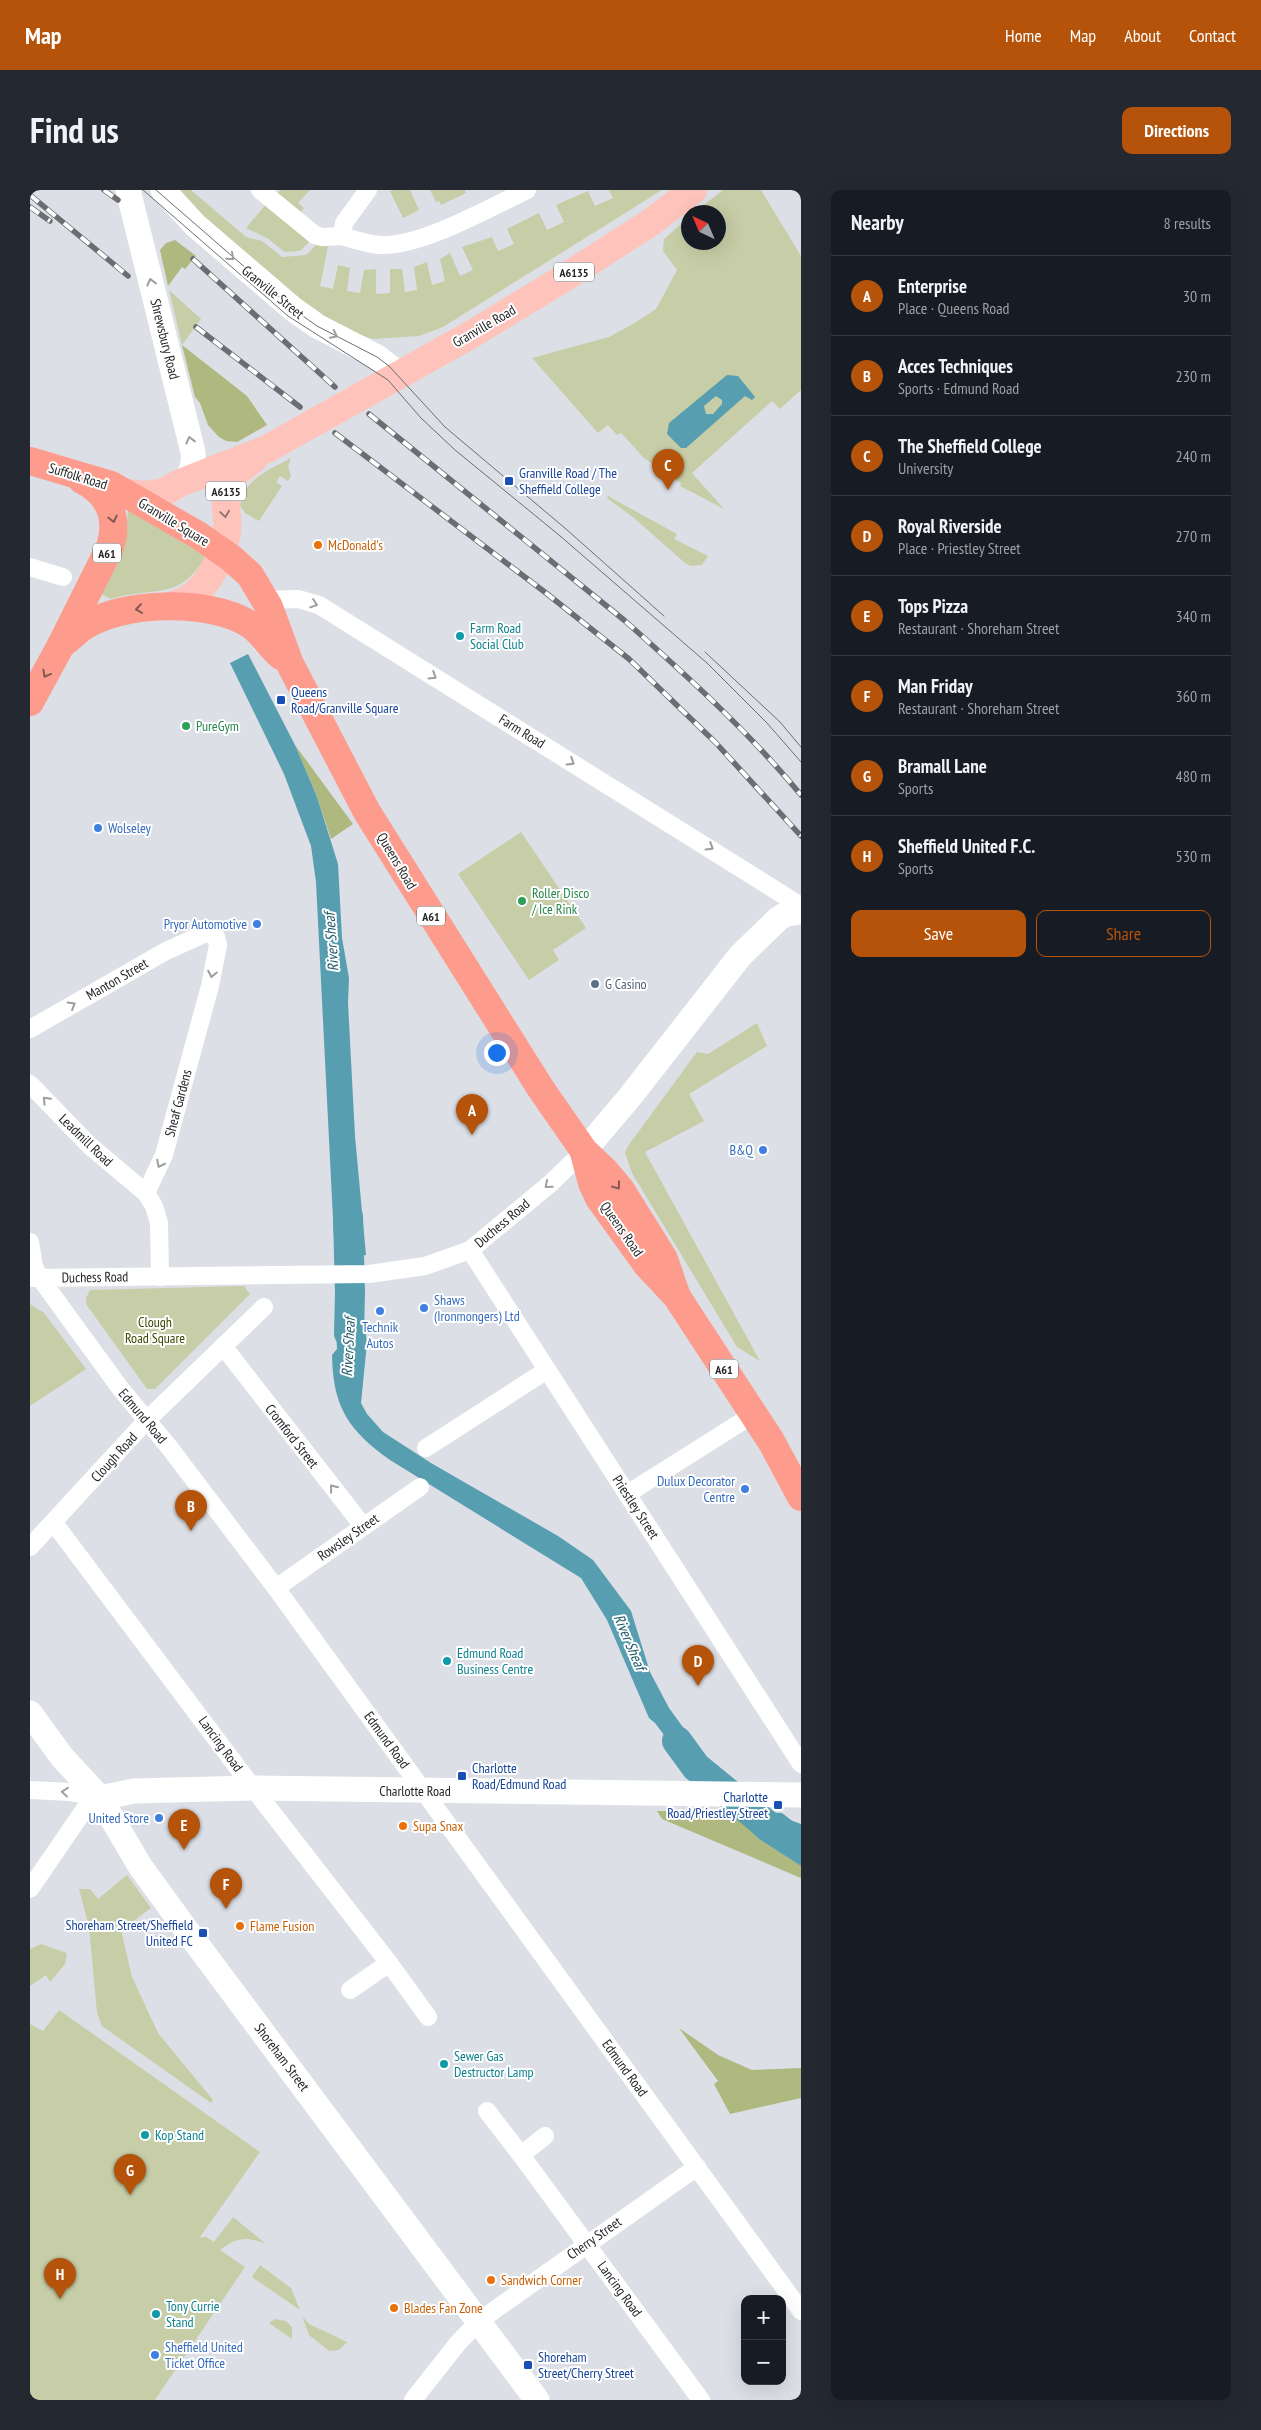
<!DOCTYPE html>
<meta charset="utf-8">
<style>
:root{--surface:#171b24;--page:#242831;--text:#f1f3f6;--muted:#9ea1a6;--line:#363941;--accent:#b45309}
body{margin:0;font-family:"PT Sans Narrow",sans-serif;background:var(--page);color:var(--text)}
.controls{position:absolute;right:15px;bottom:15px;display:grid;overflow:hidden;border-radius:10px;box-shadow:0 5px 20px #0002}
.controls button{width:45px;height:45px;display:grid;place-items:center;padding:0;border:0;border-bottom:1px solid var(--line);background:var(--surface);color:var(--text);font:25px sans-serif}
.compass{position:absolute;left:651px;top:15px;width:45px;height:45px;border-radius:50%;background:var(--surface);box-shadow:0 5px 20px #0002;rotate:316deg}
.you{position:absolute;left:466px;top:862px;width:18px;height:18px;margin:-12px;border:4px solid #fff;border-radius:50%;background:#1a73e8;box-shadow:0 0 0 8px #1a73e833}
.badge{display:grid;place-items:center;width:32px;height:32px;border-radius:50%;background:var(--accent);color:#fff;font-size:16px;font-weight:700}
.pin{position:absolute;translate:-50% -41px;filter:drop-shadow(0 1px 2px #0008)}
.pin::after{content:'';position:absolute;top:26px;width:18px;height:15px;background:inherit;clip-path:polygon(0 0,100% 0,50% 100%)}
.list{margin:0;padding:0;list-style:none}
h2{display:flex;justify-content:space-between;align-items:center;height:65px;margin:0;padding:0 20px;font-size:21px}
h2 small{font-size:16px;font-weight:400;color:var(--muted)}
.list li{display:grid;grid-template-columns:32px 1fr auto;gap:15px;align-items:center;box-sizing:border-box;height:80px;padding:0 20px;border-top:1px solid var(--line)}
.list b{display:block;font-size:19px;white-space:nowrap}
.list p{margin:0;font-size:16px;white-space:nowrap;color:var(--muted)}
.list em{font-size:16px;font-style:normal;color:var(--muted)}
.actions{display:flex;gap:10px;padding:15px 20px}
.actions a{flex:1;padding:11px 0;border:1px solid var(--accent);border-radius:10px;text-align:center;font-size:18px;color:var(--accent)}
.actions .main{background:var(--accent);color:#fff}
.map{position:relative;flex:none;width:771px;height:2210px;overflow:hidden;border-radius:10px}
header{display:flex;align-items:center;gap:30px;box-sizing:border-box;height:70px;padding:0 25px;background:var(--accent);color:#fff}
header strong{font-size:24px}
nav{display:flex;gap:28px;margin-inline-start:auto;font-size:18px}
.intro{display:flex;align-items:center;justify-content:space-between;box-sizing:border-box;height:120px;padding:0 30px}
h1{margin:0;font-size:35px}
.button{padding:12px 22px;border-radius:10px;background:var(--accent);color:#fff;font-size:18px;font-weight:700}
main{display:flex;gap:30px;padding:0 30px}
aside{flex:1;background:var(--surface);border-radius:10px;box-shadow:0 5px 20px #0002}
.map>svg:first-child{display:block}
.green{fill:#c7cea7}
.forest{fill:#aeb87f}
.water{fill:#569eb0;fill-rule:evenodd}
.lines{fill:none;stroke-linecap:round;stroke-linejoin:round}
.river{stroke:#569eb0;stroke-width:30}
.street{stroke:#fff;stroke-width:18}
.secondary{stroke:#fff;stroke-width:25}
.primary{stroke:#fec3ba;stroke-width:28}
.highway{stroke:#fd9b8c;stroke-width:28}
.tram{stroke:#6b6d71;stroke-width:1}
.rail-casing{stroke:#6b6d71;stroke-width:5.5}
.rail{stroke:#fff;stroke-width:4;stroke-dasharray:11;stroke-linecap:butt}
.oneway{stroke:#9c9d9e}
.oneway2{stroke:#917470}
.oneway3{stroke:#865a54}
.transit-dot{fill:#1a4fb4;stroke:#fff;stroke-width:2}
.food-dot{fill:#e8710a;stroke:#fff;stroke-width:2}
.culture-dot{fill:#0f9aa8;stroke:#fff;stroke-width:2}
.leisure-dot{fill:#2e9e5b;stroke:#fff;stroke-width:2}
.shop-dot{fill:#3f7fe0;stroke:#fff;stroke-width:2}
.service-dot{fill:#5c6f8a;stroke:#fff;stroke-width:2}
.labels{text-anchor:middle;dominant-baseline:central;stroke-width:4;stroke-linejoin:round;paint-order:stroke}
.shield{fill:#fff;stroke:#666668;stroke-width:1}
.shield-label{font-size:12px;font-weight:bold;fill:#242527}
.street-label{font-size:14px;fill:#242527;stroke:#fff}
.transit-label{font-size:14px;fill:#164399;stroke:#fff;text-anchor:start}
.food-label{font-size:14px;fill:#c56008;stroke:#fff;text-anchor:start}
.culture-label{font-size:14px;fill:#0d838f;stroke:#fff;text-anchor:start}
.leisure-label{font-size:14px;fill:#27864d;stroke:#fff;text-anchor:start}
.shop-label{font-size:14px;fill:#366cbe;stroke:#fff;text-anchor:end}
.service-label{font-size:14px;fill:#4e5e75;stroke:#fff;text-anchor:start}
.park-label{font-size:14px;fill:#3f4600;stroke:#fff}
.water-label{font-size:15px;font-style:italic;fill:#1d5966;stroke:#fff}
</style>
<header>
<strong>Map</strong>
<nav><a>Home</a><a>Map</a><a>About</a><a>Contact</a></nav>
</header>
<div class="intro"><h1>Find us</h1><a class="button">Directions</a></div>
<main>
<div class="map">
<svg width="771" height="2210" viewBox="0 0 771 2210">
<rect width="100%" height="100%" fill="#dcdfe5"/>
<g class="green">
<polygon points="143,0 161,0 216,47 232,51 252,67 276,65 288,53 298,57 290,96 303,99 308,75 320,78 317,101 330,103 334,80 346,79 346,104 360,103 360,79 372,79 375,102 387,100 384,77 397,72 402,95 415,91 410,69 420,63 430,86 443,80 432,57 462,47 468,61 484,54 477,39 509,23 517,40 534,32 526,15 558,1 565,16 583,8 579,0 632,0 413,137 389,146 343,149 300,135"/>
<polygon points="250,0 280,0 268,13 274,18 271,21 277,27 275,30 246,5"/>
<polygon points="364,0 380,0 389,20 373,28 360,1"/>
<polygon points="400,0 435,0 436,3 411,15 409,11 406,12"/>
<polygon points="693,0 731,0 771,66 771,200 750,219 742,211 662,283 694,319 650,296 651,293 614,268 591,243 587,245 578,235 568,243 502,168 579,147 603,134 626,119 647,80 633,61 634,49 658,28 658,52 688,52 688,22 665,22"/>
<polygon points="237,13 281,50 270,61 255,62 237,48 216,38"/>
<polygon points="139,100 171,129 152,155"/>
<path d="M261 268 258 276 261 286 258 291 250 286 246 292 252 296 229 331 215 323 210 316C214 289 239 280 261 268Z"/>
<polygon points="578,306 647,344 644,349 678,366 672,375 661,376 655,373 604,328 577,308"/>
<path d="M98 318 177 365C147 413 128 395 81 409L69 403C85 371 97 356 98 318Z"/>
<polygon points="491,642 556,738 523,760 529,770 499,790 428,684"/>
<polygon points="727,833 737,856 659,904 674,931 615,962 730,1171 707,1157 602,983 595,963 598,956 667,862 678,864"/>
<polygon points="214,1096 220,1104 125,1199 117,1199 56,1114 56,1108 60,1100"/>
<polygon points="0,1114 14,1123 56,1179 0,1216"/>
<polygon points="97,1685 121,1718 91,1740 102,1787 128,1843 183,1910 181,1913 72,1836 67,1823 59,1736 49,1699 60,1699 68,1709"/>
<polygon points="11,1754 37,1763 35,1774 20,1792 16,1785 0,1796 0,1759"/>
<path d="M29 1820 230 1962 170 2047 173 2048 175 2046 184 2052 203 2027 236 2054C217 2046 206 2047 190 2060L215 2077 125 2210H0V1834L13 1841Z"/>
<polygon points="230,2075 261,2098 270,2120 222,2087"/>
<polygon points="272,2126 279,2134 317,2152 309,2160 299,2161 279,2145"/>
<polygon points="245,2129 256,2131 262,2137 262,2149 239,2133"/>
</g>
<g class="forest">
<polygon points="145,50 166,66 155,79 152,77 138,96 130,60 136,53"/>
<polygon points="152,155 217,206 237,235 207,252 196,251 189,247 178,235 170,213 165,207"/>
<polygon points="265,555 323,634 301,649 287,607"/>
<polygon points="627,1621 700,1621 729,1649 771,1676 771,1688 632,1629"/>
<polygon points="649,1838 688,1865 722,1880 771,1878 771,1908 700,1924 684,1894 688,1891"/>
</g>
<g class="water">
<path d="M697 185 708 186 725 207 722 210 715 206 656 258H651L637 244 639 233ZM686 206 692 210V214L683 224H676L674 216Z"/>
<polygon points="218,464 265,555 287,607 308,674 312,748 319,788 318,813 325,946 336,1065 305,1068 286,692 281,656 254,584 200,473"/>
<path d="M330 1102 337 1153 331 1213 337 1224 353 1242 401 1273 528 1346 563 1370 601 1421 620 1482 639 1518 687 1584 662 1582 625 1533 619 1528 577 1430 551 1388 360 1270C318 1240 303 1217 302 1165L307 1159 306 1139 310 1103Z"/>
<polygon points="700,1621 752,1623 771,1638 771,1676 729,1649"/>
</g>
<g class="lines">
<g class="river">
<polyline points="318,1027 320,1102 319,1143"/>
<polyline points="647,1551 666,1577 743,1640 771,1650"/>
</g>
<g class="street">
<polyline points="230,0 285,45 292,47 312,46"/>
<path d="M338 0 314 33 312 46C325 50 336 54 350 55 391 57 459 18 497 0"/>
<polyline points="0,377 33,387"/>
<polyline points="236,410 268,409 289,415 771,716"/>
<polyline points="0,839 136,761 176,743 186,747 188,755 180,796 134,965 116,1003"/>
<polyline points="0,894 60,956 116,1003 124,1016 129,1033 130,1087"/>
<polyline points="0,1052 4,1077 10,1088 90,1198 139,1257 246,1398 771,2121"/>
<polyline points="440,1060 771,1574"/>
<polyline points="3,1088 339,1084 395,1076 440,1060 521,993 554,961"/>
<polyline points="193,1156 333,1336"/>
<polyline points="396,1258 517,1180"/>
<polyline points="597,1304 724,1224"/>
<polyline points="24,1333 223,1598 359,1773 398,1827"/>
<polyline points="0,1357 117,1230 234,1117"/>
<polyline points="246,1398 390,1297"/>
<polyline points="0,1600 40,1602 70,1608"/>
<polyline points="0,1699 54,1620 70,1608"/>
<polyline points="320,1800 359,1773"/>
<polyline points="457,1921 491,1965"/>
<polyline points="515,1946 491,1965 671,2210"/>
<polyline points="383,2210 428,2153 449,2131 667,1977"/>
</g>
<g class="secondary">
<path d="M98 0 163 262C164 275 162 286 150 293"/>
<polyline points="133,0 165,35 263,119 287,136 347,167 369,184"/>
<polyline points="554,961 599,908 710,766 748,729 756,724 771,722"/>
<polyline points="0,1523 32,1567 70,1608 110,1676 163,1749 507,2210"/>
<polyline points="70,1608 104,1601 223,1598 771,1605"/>
</g>
<g class="primary">
<polyline points="96,303 115,305 134,302 150,293 237,259 442,144 529,91 620,33 663,0"/>
<path d="M140 416C146 414 153 412 158 409 179 396 194 364 197 341 199 323 191 309 199 292 204 282 215 276 224 269"/>
</g>
<g class="highway">
<polyline points="0,271 81,295 168,345 201,368 220,385 239,417 260,474 337,622 511,899 554,961 576,982 591,1000 634,1069 647,1107"/>
<path d="M32 454C39 449 46 442 53 437 91 411 180 409 219 434 232 442 239 456 251 466"/>
<path d="M0 512 31 455 80 357C89 328 80 304 52 290"/>
<polyline points="554,963 562,993 569,1008 617,1075 647,1107 741,1251 771,1307"/>
</g>
<g class="tram">
<polyline points="113,0 258,126 358,190 391,228 425,260 529,345 677,473 737,533 771,572"/>
<polyline points="126,0 263,119 287,136 347,167 359,176 415,237 536,339 634,426"/>
<polyline points="675,462 750,532 771,557"/>
</g>
<g class="rail-casing">
<g id="rail">
<polyline points="74,0 88,10"/>
<polyline points="0,5 98,86"/>
<polyline points="0,17 20,31"/>
<polyline points="163,69 305,197"/>
<polyline points="166,137 270,217"/>
<path d="M339 224 594 430C656 485 718 541 771 605"/>
<polyline points="305,243 516,403 599,469 685,552 771,646"/>
</g>
</g>
<use href="#rail" class="rail"/>
</g>
<defs><path id="oneway-chevron" d="M-2-3.5L2.5 0L-2 3.5" fill="none" stroke-width="1.6" stroke-linecap="round" stroke-linejoin="round" transform="scale(1.25)"/></defs>
<g class="oneway">
<use href="#oneway-chevron" transform="translate(201 67) rotate(41)"/>
<use href="#oneway-chevron" transform="translate(121 92) rotate(-104)"/>
<use href="#oneway-chevron" transform="translate(304 145) rotate(27)"/>
<use href="#oneway-chevron" transform="translate(160 250) rotate(-104)"/>
<use href="#oneway-chevron" transform="translate(284 414) rotate(19)"/>
<use href="#oneway-chevron" transform="translate(403 486) rotate(32)"/>
<use href="#oneway-chevron" transform="translate(541 572) rotate(32)"/>
<use href="#oneway-chevron" transform="translate(680 657) rotate(32)"/>
<use href="#oneway-chevron" transform="translate(182 784) rotate(101)"/>
<use href="#oneway-chevron" transform="translate(42 815) rotate(-30)"/>
<use href="#oneway-chevron" transform="translate(16 910) rotate(-134)"/>
<use href="#oneway-chevron" transform="translate(130 974) rotate(117)"/>
<use href="#oneway-chevron" transform="translate(518 995) rotate(140)"/>
<use href="#oneway-chevron" transform="translate(303 1298) rotate(-128)"/>
<use href="#oneway-chevron" transform="translate(35 1602) rotate(-174)"/>
</g>
<use class="oneway2" href="#oneway-chevron" transform="translate(195 324) rotate(82)"/>
<g class="oneway3">
<use href="#oneway-chevron" transform="translate(83 329) rotate(77)"/>
<use href="#oneway-chevron" transform="translate(109 419) rotate(172)"/>
<use href="#oneway-chevron" transform="translate(16 484) rotate(119)"/>
<use href="#oneway-chevron" transform="translate(587 996) rotate(53)"/>
</g>
<g class="transit-dot">
<rect x="474" y="286" width="10" height="10" rx="2.5"/>
<rect x="246" y="505" width="10" height="10" rx="2.5"/>
<rect x="427" y="1581" width="10" height="10" rx="2.5"/>
<rect x="743" y="1610" width="10" height="10" rx="2.5"/>
<rect x="168" y="1738" width="10" height="10" rx="2.5"/>
<rect x="493" y="2170" width="10" height="10" rx="2.5"/>
</g>
<g class="food-dot">
<circle cx="288" cy="355" r="5"/>
<circle cx="373" cy="1636" r="5"/>
<circle cx="210" cy="1736" r="5"/>
<circle cx="461" cy="2090" r="5"/>
<circle cx="364" cy="2118" r="5"/>
</g>
<g class="culture-dot">
<circle cx="430" cy="446" r="5"/>
<circle cx="417" cy="1471" r="5"/>
<circle cx="414" cy="1874" r="5"/>
<circle cx="115" cy="1945" r="5"/>
<circle cx="126" cy="2124" r="5"/>
</g>
<g class="leisure-dot">
<circle cx="156" cy="536" r="5"/>
<circle cx="492" cy="711" r="5"/>
</g>
<g class="shop-dot">
<circle cx="68" cy="638" r="5"/>
<circle cx="227" cy="734" r="5"/>
<circle cx="733" cy="960" r="5"/>
<circle cx="394" cy="1118" r="5"/>
<circle cx="350" cy="1121" r="5"/>
<circle cx="715" cy="1299" r="5"/>
<circle cx="129" cy="1628" r="5"/>
<circle cx="125" cy="2165" r="5"/>
</g>
<circle class="service-dot" cx="565" cy="794" r="5"/>
<g class="labels">
<g class="shield">
<rect x="524" y="72.5" width="40" height="19" rx="4"/>
<rect x="176" y="291.5" width="40" height="19" rx="4"/>
<rect x="63" y="353.5" width="28" height="19" rx="4"/>
<rect x="387" y="716.5" width="28" height="19" rx="4"/>
<rect x="680" y="1169.5" width="28" height="19" rx="4"/>
</g>
<g class="shield-label">
<text x="544" y="82">A6135</text>
<text x="196" y="301">A6135</text>
<text x="77" y="363">A61</text>
<text x="401" y="726">A61</text>
<text x="694" y="1179">A61</text>
</g>
<g class="street-label">
<text transform="translate(243 102) rotate(39)">Granville Street</text>
<text transform="translate(454 136) rotate(-30)">Granville Road</text>
<text transform="translate(135 149) rotate(76)">Shrewsbury Road</text>
<text transform="translate(48 286) rotate(17)">Suffolk Road</text>
<text transform="translate(144 332) rotate(31)">Granville Square</text>
<text transform="translate(492 541) rotate(32)">Farm Road</text>
<text transform="translate(367 671) rotate(59)">Queens Road</text>
<text transform="translate(87 789) rotate(-30)">Manton Street</text>
<text transform="translate(148 913) rotate(-75)">Sheaf Gardens</text>
<text transform="translate(56 950) rotate(44)">Leadmill Road</text>
<text transform="translate(472 1033) rotate(-40)">Duchess Road</text>
<text transform="translate(592 1039) rotate(55)">Queens Road</text>
<text transform="translate(65 1087) rotate(-1)">Duchess Road</text>
<text transform="translate(113 1226) rotate(50)">Edmund Road</text>
<text transform="translate(262 1246) rotate(52)">Cromford Street</text>
<text transform="translate(84 1267) rotate(-48)">Clough Road</text>
<text transform="translate(606 1317) rotate(57)">Priestley Street</text>
<text transform="translate(318 1347) rotate(-35)">Rowsley Street</text>
<text transform="translate(357 1550) rotate(54)">Edmund Road</text>
<text transform="translate(191 1554) rotate(54)">Lancing Road</text>
<text x="385" y="1601">Charlotte Road</text>
<text transform="translate(252 1867) rotate(53)">Shoreham Street</text>
<text transform="translate(595 1878) rotate(54)">Edmund Road</text>
<text transform="translate(564 2048) rotate(-35)">Cherry Street</text>
<text transform="translate(590 2099) rotate(54)">Lancing Road</text>
</g>
<g class="transit-label">
<text x="489" y="283">Granville Road / The<tspan x="489" dy="16">Sheffield College</tspan></text>
<text x="261" y="502">Queens<tspan x="261" dy="16">Road/Granville Square</tspan></text>
<text x="442" y="1578">Charlotte<tspan x="442" dy="16">Road/Edmund Road</tspan></text>
<text x="738" y="1607" text-anchor="end">Charlotte<tspan x="738" dy="16">Road/Priestley Street</tspan></text>
<text x="163" y="1735" text-anchor="end">Shoreham Street/Sheffield<tspan x="163" dy="16">United FC</tspan></text>
<text x="508" y="2167">Shoreham<tspan x="508" dy="16">Street/Cherry Street</tspan></text>
</g>
<g class="food-label">
<text x="298" y="355">McDonald's</text>
<text x="383" y="1636">Supa Snax</text>
<text x="220" y="1736">Flame Fusion</text>
<text x="471" y="2090">Sandwich Corner</text>
<text x="374" y="2118">Blades Fan Zone</text>
</g>
<g class="culture-label">
<text x="440" y="438">Farm Road<tspan x="440" dy="16">Social Club</tspan></text>
<text x="427" y="1463">Edmund Road<tspan x="427" dy="16">Business Centre</tspan></text>
<text x="424" y="1866">Sewer Gas<tspan x="424" dy="16">Destructor Lamp</tspan></text>
<text x="125" y="1945">Kop Stand</text>
<text x="136" y="2116">Tony Currie<tspan x="136" dy="16">Stand</tspan></text>
</g>
<g class="leisure-label">
<text x="166" y="536">PureGym</text>
<text x="502" y="703">Roller Disco<tspan x="502" dy="16">/ Ice Rink</tspan></text>
</g>
<g class="shop-label">
<text x="78" y="638" text-anchor="start">Wolseley</text>
<text x="217" y="734">Pryor Automotive</text>
<text x="723" y="960">B&amp;Q</text>
<text x="404" y="1110" text-anchor="start">Shaws<tspan x="404" dy="16">(Ironmongers) Ltd</tspan></text>
<text x="350" y="1137" text-anchor="middle">Technik<tspan x="350" dy="16">Autos</tspan></text>
<text x="705" y="1291">Dulux Decorator<tspan x="705" dy="16">Centre</tspan></text>
<text x="119" y="1628">United Store</text>
<text x="135" y="2157" text-anchor="start">Sheffield United<tspan x="135" dy="16">Ticket Office</tspan></text>
</g>
<g class="service-label">
<text x="575" y="794">G Casino</text>
</g>
<g class="park-label">
<text x="125" y="1132">Clough<tspan x="125" dy="16">Road Square</tspan></text>
</g>
<g class="water-label">
<text transform="translate(301 752) rotate(-94)">River Sheaf</text>
<text transform="translate(318 1157) rotate(-87)">River Sheaf</text>
<text transform="translate(600 1452) rotate(67)">River Sheaf</text>
</g>
</g>
</svg>
<div class="controls">
<button>+</button>
<button>−</button>
</div>
<svg class="compass" viewBox="-18 -18 36 36"><path d="M0-13l5 13h-10z" fill="#e53935"/><path d="M0 13l5-13h-10z" fill="#9ea1a6"/></svg>
<div class="you"></div>
<div class="pin badge" style="left:442px;top:945px">A</div>
<div class="pin badge" style="left:161px;top:1341px">B</div>
<div class="pin badge" style="left:638px;top:300px">C</div>
<div class="pin badge" style="left:668px;top:1496px">D</div>
<div class="pin badge" style="left:154px;top:1660px">E</div>
<div class="pin badge" style="left:196px;top:1719px">F</div>
<div class="pin badge" style="left:100px;top:2005px">G</div>
<div class="pin badge" style="left:30px;top:2109px">H</div>
</div>
<aside>
<h2>Nearby<small>8 results</small></h2>
<ul class="list">
<li><span class="badge">A</span><div><b>Enterprise</b><p>Place · Queens Road</p></div><em>30 m</em></li>
<li><span class="badge">B</span><div><b>Acces Techniques</b><p>Sports · Edmund Road</p></div><em>230 m</em></li>
<li><span class="badge">C</span><div><b>The Sheffield College</b><p>University</p></div><em>240 m</em></li>
<li><span class="badge">D</span><div><b>Royal Riverside</b><p>Place · Priestley Street</p></div><em>270 m</em></li>
<li><span class="badge">E</span><div><b>Tops Pizza</b><p>Restaurant · Shoreham Street</p></div><em>340 m</em></li>
<li><span class="badge">F</span><div><b>Man Friday</b><p>Restaurant · Shoreham Street</p></div><em>360 m</em></li>
<li><span class="badge">G</span><div><b>Bramall Lane</b><p>Sports</p></div><em>480 m</em></li>
<li><span class="badge">H</span><div><b>Sheffield United F.C.</b><p>Sports</p></div><em>530 m</em></li>
</ul>
<div class="actions"><a class="main">Save</a><a>Share</a></div>
</aside>
</main>
